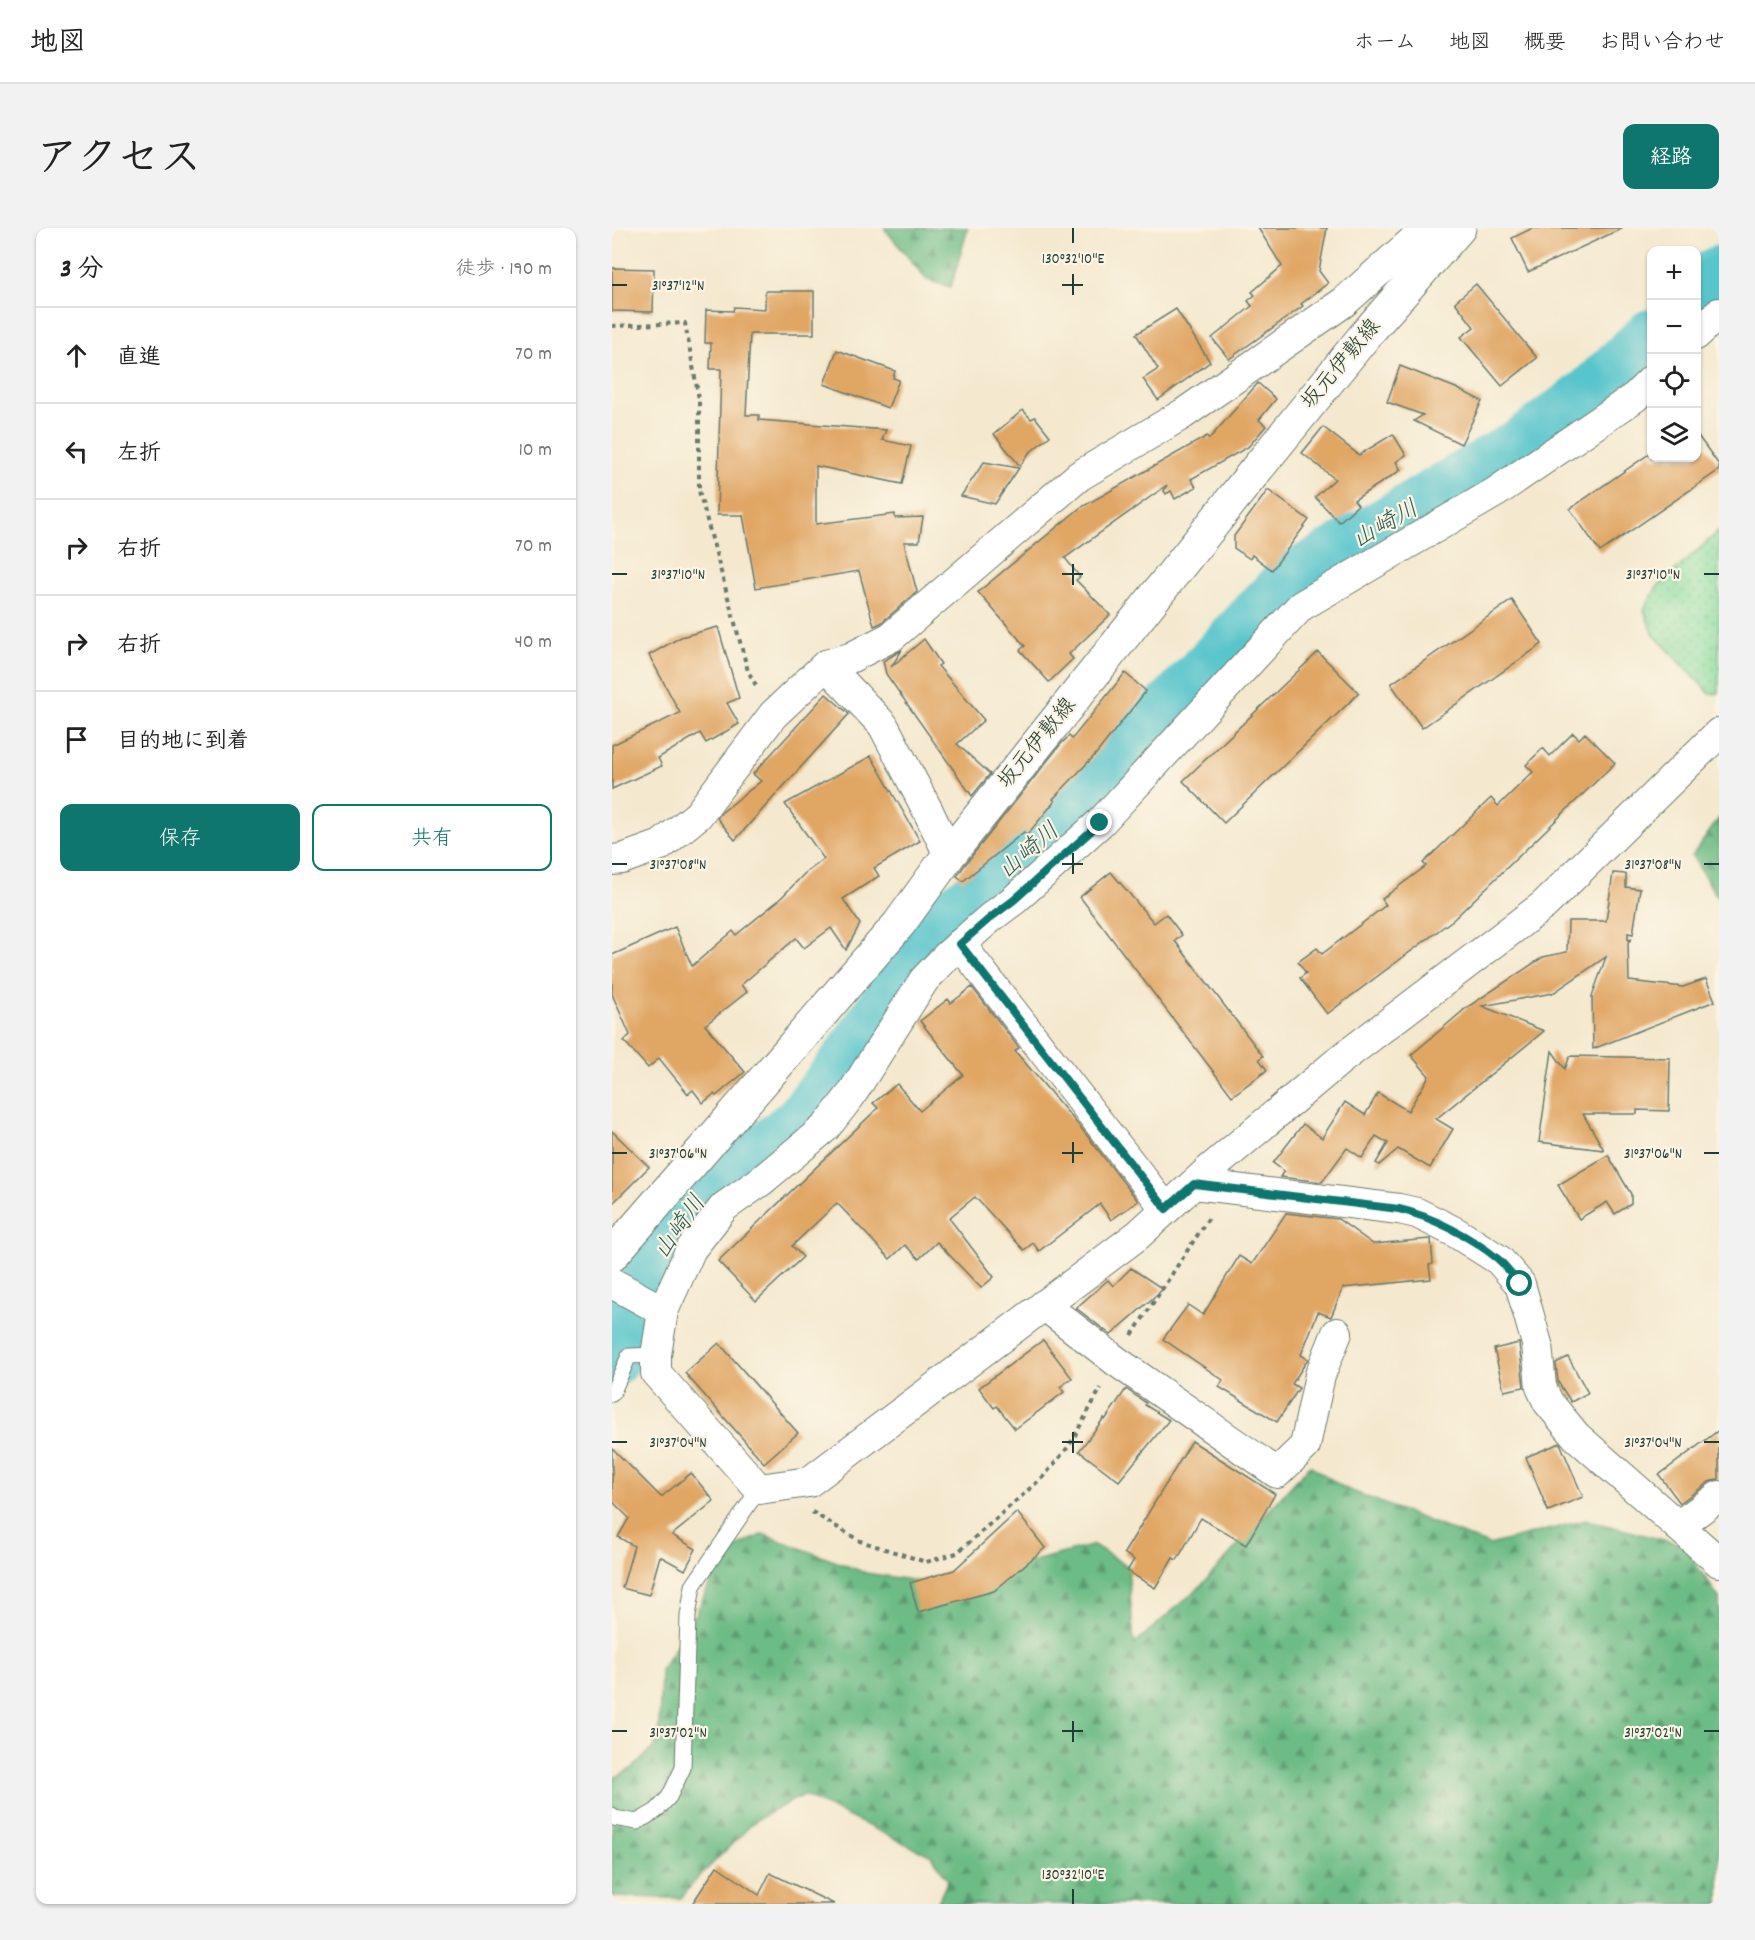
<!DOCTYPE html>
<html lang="ja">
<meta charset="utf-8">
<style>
:root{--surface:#fff;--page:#f2f2f2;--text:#222;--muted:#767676;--line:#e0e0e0;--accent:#0f766e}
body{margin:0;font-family:Dekko,"Klee One",sans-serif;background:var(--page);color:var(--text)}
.controls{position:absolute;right:18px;top:18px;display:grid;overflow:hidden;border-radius:12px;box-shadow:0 2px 4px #0004}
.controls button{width:54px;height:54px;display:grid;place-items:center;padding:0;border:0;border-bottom:2px solid var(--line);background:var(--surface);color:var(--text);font:30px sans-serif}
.stop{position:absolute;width:18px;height:18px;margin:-14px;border:4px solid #0f766e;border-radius:50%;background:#fff}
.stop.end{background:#0f766e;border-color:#fff;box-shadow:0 2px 6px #0008}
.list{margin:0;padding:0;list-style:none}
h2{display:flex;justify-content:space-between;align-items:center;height:78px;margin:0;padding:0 24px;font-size:26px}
h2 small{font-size:20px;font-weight:400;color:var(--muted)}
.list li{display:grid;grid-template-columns:39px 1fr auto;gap:18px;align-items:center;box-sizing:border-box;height:96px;padding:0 24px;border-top:2px solid var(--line)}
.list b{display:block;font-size:22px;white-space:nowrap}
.list em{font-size:20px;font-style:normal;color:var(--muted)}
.actions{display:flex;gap:12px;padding:18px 24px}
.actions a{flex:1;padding:14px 0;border:2px solid var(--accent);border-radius:12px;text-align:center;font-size:21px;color:var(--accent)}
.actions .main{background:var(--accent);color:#fff}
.icon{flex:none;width:33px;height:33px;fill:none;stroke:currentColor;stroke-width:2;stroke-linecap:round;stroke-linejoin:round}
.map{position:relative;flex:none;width:1107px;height:1676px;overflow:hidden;border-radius:12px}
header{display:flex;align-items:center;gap:36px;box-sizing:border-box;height:84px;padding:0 30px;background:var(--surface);border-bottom:2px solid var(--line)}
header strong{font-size:28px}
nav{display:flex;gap:33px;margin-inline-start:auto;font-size:21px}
.intro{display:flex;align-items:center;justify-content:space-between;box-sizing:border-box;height:144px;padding:0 36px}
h1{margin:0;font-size:42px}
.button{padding:15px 27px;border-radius:12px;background:var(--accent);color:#fff;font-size:21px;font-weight:700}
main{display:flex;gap:36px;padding:0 36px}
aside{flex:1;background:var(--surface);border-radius:12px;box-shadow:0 2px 4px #0004}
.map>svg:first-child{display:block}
.grass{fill:url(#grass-dots);stroke:#538c69;stroke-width:1.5}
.forest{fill:url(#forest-firs);stroke:#467c5c;stroke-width:1.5}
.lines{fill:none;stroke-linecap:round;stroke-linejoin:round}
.river{stroke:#58c5cc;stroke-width:57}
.building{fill:#e0a663}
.lane-casing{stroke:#6a796a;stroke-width:17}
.street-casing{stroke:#6a796a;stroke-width:32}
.secondary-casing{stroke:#6a796a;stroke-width:35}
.path{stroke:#6a796a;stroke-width:4;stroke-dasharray:4.5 4.5;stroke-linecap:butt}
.lane{stroke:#fff;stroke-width:15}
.street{stroke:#fff;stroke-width:30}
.secondary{stroke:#fff;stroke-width:33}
.route{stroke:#0f766e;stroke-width:8}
.ticks{fill:none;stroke:#1f3d34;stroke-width:2}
.labels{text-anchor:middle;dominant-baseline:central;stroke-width:4.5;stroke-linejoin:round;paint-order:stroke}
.street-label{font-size:22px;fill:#1f3d34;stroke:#fcf5e5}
.water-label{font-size:24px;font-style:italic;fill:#2d5f5a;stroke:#fcf5e5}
.ticks-label{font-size:15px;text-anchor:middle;fill:#1f3d34;stroke:#fcf5e5;stroke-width:4.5;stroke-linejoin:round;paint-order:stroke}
</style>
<header>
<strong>地図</strong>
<nav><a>ホーム</a><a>地図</a><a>概要</a><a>お問い合わせ</a></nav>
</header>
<div class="intro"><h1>アクセス</h1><a class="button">経路</a></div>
<main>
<aside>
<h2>3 分<small>徒歩 · 190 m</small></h2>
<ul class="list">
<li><svg class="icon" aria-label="ahead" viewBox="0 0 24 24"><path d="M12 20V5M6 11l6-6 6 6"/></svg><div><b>直進</b></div><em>70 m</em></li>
<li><svg class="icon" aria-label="left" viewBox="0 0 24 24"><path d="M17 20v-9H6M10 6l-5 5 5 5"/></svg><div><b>左折</b></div><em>10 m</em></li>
<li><svg class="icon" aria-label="right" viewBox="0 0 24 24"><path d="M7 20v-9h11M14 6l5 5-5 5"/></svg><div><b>右折</b></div><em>70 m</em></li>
<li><svg class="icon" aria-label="right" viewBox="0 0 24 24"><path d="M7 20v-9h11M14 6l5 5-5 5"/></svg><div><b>右折</b></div><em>40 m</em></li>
<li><svg class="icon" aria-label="arrive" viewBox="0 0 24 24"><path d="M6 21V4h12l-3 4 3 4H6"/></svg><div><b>目的地に到着</b></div></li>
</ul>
<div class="actions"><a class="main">保存</a><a>共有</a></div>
</aside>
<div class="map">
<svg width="1107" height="1676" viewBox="0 0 1107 1676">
<defs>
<pattern id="grass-dots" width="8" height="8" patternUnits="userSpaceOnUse" patternTransform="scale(1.5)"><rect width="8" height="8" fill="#87dc9e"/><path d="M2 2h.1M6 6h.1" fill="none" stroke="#6eb482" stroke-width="1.8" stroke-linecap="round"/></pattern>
<pattern id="forest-firs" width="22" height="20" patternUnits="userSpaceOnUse" patternTransform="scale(1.5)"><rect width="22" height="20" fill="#6dbc85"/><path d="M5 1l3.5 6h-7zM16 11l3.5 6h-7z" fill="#599a6e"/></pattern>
</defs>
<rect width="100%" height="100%" fill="#fcf5e5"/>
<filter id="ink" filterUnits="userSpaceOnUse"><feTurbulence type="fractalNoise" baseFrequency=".0167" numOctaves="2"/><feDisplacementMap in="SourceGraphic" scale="12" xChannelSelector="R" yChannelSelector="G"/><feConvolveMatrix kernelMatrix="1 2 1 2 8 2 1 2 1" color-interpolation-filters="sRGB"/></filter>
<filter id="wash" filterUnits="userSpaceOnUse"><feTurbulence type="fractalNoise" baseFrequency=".008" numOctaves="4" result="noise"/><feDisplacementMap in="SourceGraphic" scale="24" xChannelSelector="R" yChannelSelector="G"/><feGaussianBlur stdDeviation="1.35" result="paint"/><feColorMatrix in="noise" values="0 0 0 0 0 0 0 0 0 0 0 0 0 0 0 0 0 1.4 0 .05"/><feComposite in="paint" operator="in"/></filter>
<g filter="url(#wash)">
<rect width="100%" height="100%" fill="#f4e9cf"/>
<polygon class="grass" points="1107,303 1107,465 1098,466 1041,406 1032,382 1044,360"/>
<g class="forest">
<polygon points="272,0 356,0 339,59 315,52"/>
<polygon points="1107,590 1107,672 1080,628"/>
<polygon points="698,1237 732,1260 877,1317 974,1292 1071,1317 1107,1370 1107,1676 325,1676 336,1652 320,1628 191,1567 144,1592 83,1653 69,1670 0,1669 0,1551 21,1540 43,1518 47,1499 49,1442 84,1386 111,1326 151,1306 254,1345 331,1357 482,1317 516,1339 522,1416 590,1357"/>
</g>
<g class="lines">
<g class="river">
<polyline points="1084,66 1107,46"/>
<polyline points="0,1130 47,1028 91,964 137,937 189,894 236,835 279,771 312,708 368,667 464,583 677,355 914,215 979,167 1040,109"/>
</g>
</g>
<g id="blocks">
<g class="building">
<polygon points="646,0 715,0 707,43 716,55 689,76 691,78 617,131 600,110 640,78 636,73 643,67 640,64 670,38"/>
<polygon points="921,0 1011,0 916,44 900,10"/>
<polygon points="0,40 42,41 41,84 0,83"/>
<polygon points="864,56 925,130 890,158 849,109 862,99 843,74"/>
<polygon points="153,63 202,63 202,106 138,106 134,187 147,187 147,192 274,202 270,212 299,218 290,256 204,238 204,296 283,286 283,290 311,289 307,314 292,314 305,364 269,395 262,398 247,343 144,360 131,287 105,287 109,141 98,141 99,115 93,115 94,82 121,83 122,79 153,81"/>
<polygon points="564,81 598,134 546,172 531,151 546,141 524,106"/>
<polygon points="225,122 283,143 281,150 287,152 276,180 212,156"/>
<polygon points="788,138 844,160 870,173 849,216 802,193 811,187 775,174"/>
<polygon points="646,155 664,171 647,192 654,198 636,219 579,251 584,259 563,271 559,263 554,266 552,263 555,257 453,330 468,349 464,352 498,387 457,426 461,431 437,454 408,422 413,418 366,364 468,280 595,208 597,211"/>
<polygon points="411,182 419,191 423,189 438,208 417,225 408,238 382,206"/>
<polygon points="711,199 747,227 781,206 794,227 784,234 789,242 742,272 746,277 727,294 703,269 723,251 690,225"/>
<polygon points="1084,205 1107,237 1107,242 988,324 958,281 1040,224 1040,230 1084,230"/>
<polygon points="372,234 407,240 383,276 349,268"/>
<polygon points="656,262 697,292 660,342 640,327 638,331 622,320 622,308"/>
<polygon points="900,372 930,416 810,500 779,456"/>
<polygon points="106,399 127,470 115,475 127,496 94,515 88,505 46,530 50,538 0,561 0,517 68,485 37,427 69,409"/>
<polygon points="312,411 329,436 326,438 372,492 345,516 378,546 360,568 274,446 271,433 290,422 279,439"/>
<polygon points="706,424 747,465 612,595 571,553"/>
<polygon points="513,445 534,463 484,526 441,571 443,573 415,607 412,604 351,653 345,648 352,638 448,517 457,508 460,511"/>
<polygon points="214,466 237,486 123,612 105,590 109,585 149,553 141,546"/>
<polygon points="961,505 967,511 973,505 1003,535 842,691 715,786 688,750 694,745 686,734 705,720 710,726 774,677 770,671 814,638 811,635 879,570 886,578 921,544 914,537 931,520 938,528"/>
<polygon points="259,528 308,613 262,640 267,648 231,671 248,696 234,722 219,700 192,720 184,710 129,757 135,764 93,797 133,844 104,868 102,866 91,875 81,862 76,866 47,830 36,840 12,813 18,807 0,766 0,727 63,699 80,738 121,703 124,707 167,672 192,646 212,631 173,576"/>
<polygon points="499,644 542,695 554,686 570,707 563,713 651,828 647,831 655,842 620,868 468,669"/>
<polygon points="1001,645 1014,646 1014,659 1028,661 1021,706 1016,705 1016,712 1020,711 1016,714 1017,753 1071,759 1094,751 1103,773 981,821 980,768 994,729 941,765 870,778 932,803 824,891 841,901 818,940 786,921 767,937 764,935 776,915 764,908 750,930 735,920 710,954 668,949 672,943 661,935 691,896 710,910 733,874 753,887 766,865 796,883 817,848 799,827 853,781 851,782 931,729 955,724 956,693 994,693"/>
<polygon points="360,759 407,820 403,823 469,900 526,973 499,992 488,976 427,1023 421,1015 412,1022 363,969 337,990 382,1049 369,1060 325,1014 307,1031 293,1017 278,1031 225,975 180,1018 191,1029 144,1073 106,1033 266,880 261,875 285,856 308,883 351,847 308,793 336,771 339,775"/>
<polygon points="940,823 953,841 958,828 1058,830 1057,883 1025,882 1025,886 971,886 992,922 927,914"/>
<polygon points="0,903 37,939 0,976"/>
<polygon points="996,927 1019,966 1019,976 1003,986 995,974 967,991 946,957"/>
<polygon points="674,985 726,991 761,1016 818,1011 819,1011 821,1036 817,1037 819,1051 731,1060 719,1089 706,1084 689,1127 696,1131 680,1156 687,1160 665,1194 607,1159 611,1152 551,1111 576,1077 591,1087 627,1028 640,1036"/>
<polygon points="519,1040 551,1061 499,1107 464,1080 496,1052 501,1058"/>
<polygon points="431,1112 460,1150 448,1159 452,1164 403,1201 385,1178 382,1180 367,1160"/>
<polygon points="107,1115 186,1205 152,1235 73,1145"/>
<polygon points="907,1115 912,1159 892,1163 882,1121"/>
<polygon points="956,1129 976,1165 959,1174 946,1154 944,1135"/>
<polygon points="514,1161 534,1175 533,1177 557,1192 507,1253 467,1223 492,1190 493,1192"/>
<polygon points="1107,1202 1107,1251 1097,1254 1068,1275 1047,1247"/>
<polygon points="580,1213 663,1266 634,1317 589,1290 565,1332 561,1330 543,1360 515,1343 522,1332 512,1325"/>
<polygon points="948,1215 971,1269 936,1283 914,1229"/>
<polygon points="0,1220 49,1269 79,1245 102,1273 60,1307 84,1321 73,1342 48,1328 37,1367 10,1360 22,1318 6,1309 17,1290 0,1273"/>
<polygon points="405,1284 433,1320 382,1363 306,1384 298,1355 342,1342"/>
<polygon points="105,1638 147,1667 158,1645 222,1676 80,1676"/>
</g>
</g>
</g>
<g filter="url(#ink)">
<use href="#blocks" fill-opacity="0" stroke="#6a796a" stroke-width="1.5"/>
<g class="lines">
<g class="lane-casing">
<g id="lane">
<polyline points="0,1166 17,1128 44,1127"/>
<polyline points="0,1588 2,1590 25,1594 44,1583 57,1569 71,1540 76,1388 81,1358 147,1261"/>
</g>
</g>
<g class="street-casing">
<g id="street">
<polyline points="1084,107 1107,85"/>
<polyline points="1040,152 1023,169 884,264 689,378 488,595 402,672 378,690 334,729 312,752 239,867 214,899 149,953 112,979 79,1021 51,1083 44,1127 44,1145 147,1261 197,1254 526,1007 596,943 728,832 932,677 1107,505"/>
<polyline points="214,437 271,497 316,583 337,627"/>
<polyline points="0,632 10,631 49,617 86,587 161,487 214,437 238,430 279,409 467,248 571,186 732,74 801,13 838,11"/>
<polyline points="348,716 554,981"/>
<polyline points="582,956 787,981 805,985 843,1004 887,1032 908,1056 925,1116 929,1159 936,1174 964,1208 1107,1334"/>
<polyline points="0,1055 51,1083"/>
<polyline points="432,1077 504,1133 665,1245 693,1218 708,1147 725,1105"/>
<polyline points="1066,1298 1107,1268"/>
</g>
</g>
<g class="secondary-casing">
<polyline id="secondary" points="0,1027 287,696 337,627 635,253 755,105 847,0"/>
</g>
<g class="path">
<polyline points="0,98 73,95 87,171 87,263 136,443 146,461"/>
<polyline points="520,1107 598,988"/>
<polyline points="200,1284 248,1313 314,1334 345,1325 432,1248 457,1218 489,1160"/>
</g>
<use href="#lane" class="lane"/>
<use href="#street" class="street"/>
<use href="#secondary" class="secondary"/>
</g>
</g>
<g class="lines" filter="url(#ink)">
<path class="route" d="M488 595 402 672 378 690 348 716 554 981 582 956 787 981C821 989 859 1009 886 1031 894 1038 901 1048 908 1056"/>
</g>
<path class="ticks" d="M461 0V15M461 46V67M0 57H15M450 57H471M461 336V357M0 346H15M450 346H471M1092 346H1107M461 625V646M0 636H15M450 636H471M1092 636H1107M461 914V935M0 925H15M450 925H471M1092 925H1107M461 1204V1225M0 1214H15M450 1214H471M1092 1214H1107M461 1493V1514M0 1503H15M450 1503H471M1092 1503H1107M461 1661V1676"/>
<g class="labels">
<g class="street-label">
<text transform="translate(730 137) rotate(-50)">坂元伊敷線</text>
<text transform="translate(426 516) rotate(-51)">坂元伊敷線</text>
</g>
<g class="water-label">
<text transform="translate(774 298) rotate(-30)">山崎川</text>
<text transform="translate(418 624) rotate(-41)">山崎川</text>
<text transform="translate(69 1000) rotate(-55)">山崎川</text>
</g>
</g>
<g class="ticks-label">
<text x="461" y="35">130°32'10"E</text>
<text x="66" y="62">31°37'12"N</text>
<text x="66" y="351">31°37'10"N</text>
<text x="1041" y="351">31°37'10"N</text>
<text x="66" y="641">31°37'08"N</text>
<text x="1041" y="641">31°37'08"N</text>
<text x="66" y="930">31°37'06"N</text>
<text x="1041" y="930">31°37'06"N</text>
<text x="66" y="1219">31°37'04"N</text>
<text x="1041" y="1219">31°37'04"N</text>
<text x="66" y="1509">31°37'02"N</text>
<text x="1041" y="1509">31°37'02"N</text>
<text x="461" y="1651">130°32'10"E</text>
</g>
</svg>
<div class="controls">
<button>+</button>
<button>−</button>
<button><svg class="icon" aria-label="locate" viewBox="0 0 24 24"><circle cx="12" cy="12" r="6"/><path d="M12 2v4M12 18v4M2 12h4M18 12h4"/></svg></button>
<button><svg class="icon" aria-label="layers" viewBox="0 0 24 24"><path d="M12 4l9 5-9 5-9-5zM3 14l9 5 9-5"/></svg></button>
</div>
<div class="stop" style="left:908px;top:1056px"></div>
<div class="stop end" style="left:488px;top:595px"></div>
</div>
</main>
